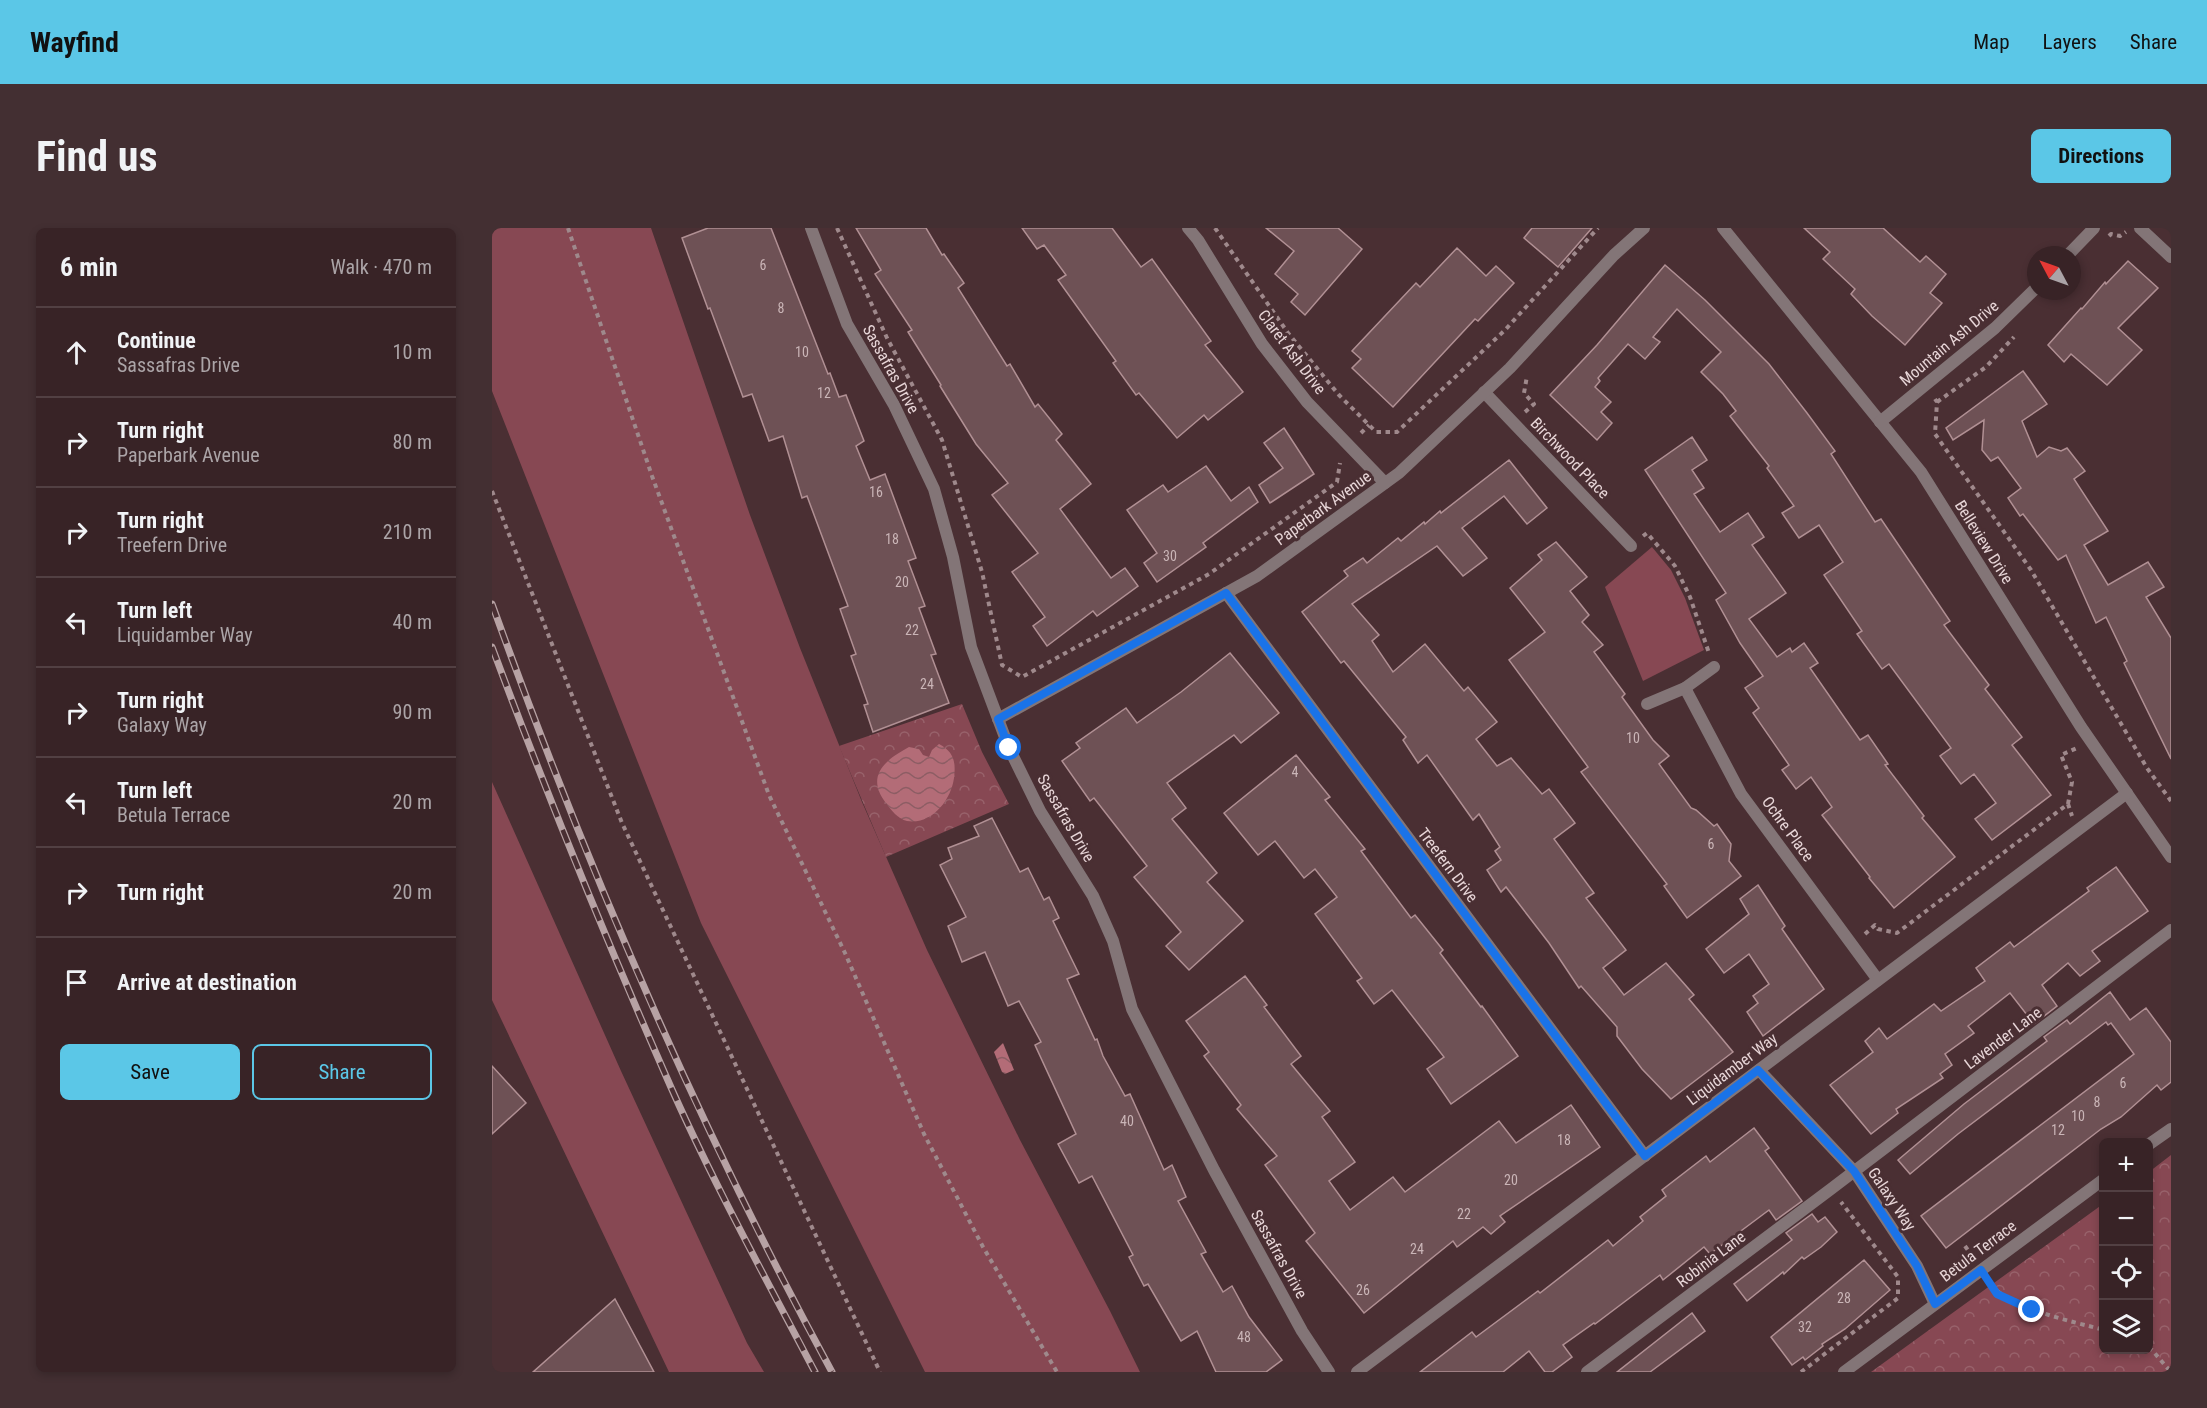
<!DOCTYPE html>
<meta charset="utf-8">
<style>
:root{--surface:#382326;--page:#432f32;--text:#f1f3f6;--muted:#aba4a7;--line:#524043;--accent:#5bc7e7}
body{margin:0;font-family:"Roboto Condensed",sans-serif;background:var(--page);color:var(--text)}
.controls{position:absolute;right:18px;bottom:18px;display:grid;overflow:hidden;border-radius:9px;box-shadow:0 3px 9px #0003}
.controls button{width:54px;height:54px;display:grid;place-items:center;padding:0;border:0;border-bottom:2px solid var(--line);background:var(--surface);color:var(--text);font:30px sans-serif}
.compass{position:absolute;left:1535px;top:18px;width:54px;height:54px;border-radius:50%;background:var(--surface);box-shadow:0 3px 9px #0003;rotate:311deg}
.stop{position:absolute;width:18px;height:18px;margin:-14px;border:4px solid #1a73e8;border-radius:50%;background:#fff}
.stop.end{background:#1a73e8;border-color:#fff;box-shadow:0 2px 6px #0008}
.list{margin:0;padding:0;list-style:none}
h2{display:flex;justify-content:space-between;align-items:center;height:78px;margin:0;padding:0 24px;font-size:26px}
h2 small{font-size:20px;font-weight:400;color:var(--muted)}
.list li{display:grid;grid-template-columns:39px 1fr auto;gap:18px;align-items:center;box-sizing:border-box;height:90px;padding:0 24px;border-top:2px solid var(--line)}
.list b{display:block;font-size:22px;white-space:nowrap}
.list p{margin:0;font-size:20px;white-space:nowrap;color:var(--muted)}
.list em{font-size:20px;font-style:normal;color:var(--muted)}
.actions{display:flex;gap:12px;padding:18px 24px}
.actions a{flex:1;padding:14px 0;border:2px solid var(--accent);border-radius:9px;text-align:center;font-size:21px;color:var(--accent)}
.actions .main{background:var(--accent);color:#111}
.icon{flex:none;width:33px;height:33px;fill:none;stroke:currentColor;stroke-width:2;stroke-linecap:round;stroke-linejoin:round}
.map{position:relative;flex:none;width:1679px;height:1144px;overflow:hidden;border-radius:9px}
header{display:flex;align-items:center;gap:36px;box-sizing:border-box;height:84px;padding:0 30px;background:var(--accent);color:#111}
header strong{font-size:28px}
nav{display:flex;gap:33px;margin-inline-start:auto;font-size:21px}
.intro{display:flex;align-items:center;justify-content:space-between;box-sizing:border-box;height:144px;padding:0 36px}
h1{margin:0;font-size:42px}
.button{padding:15px 27px;border-radius:9px;background:var(--accent);color:#111;font-size:21px;font-weight:700}
main{display:flex;gap:36px;padding:0 36px}
aside{flex:1;background:var(--surface);border-radius:9px;box-shadow:0 3px 9px #0003}
.map>svg:first-child{display:block}
.green{fill:#874853}
.park{fill:url(#park-crowns)}
.water{fill:url(#water-waves)}
.building{fill:#6e5155;stroke:#b19094;stroke-width:1.5}
.lines{fill:none;stroke-linecap:round;stroke-linejoin:round}
.path{stroke:#9f898c;stroke-width:4;stroke-dasharray:4.5 4.5;stroke-linecap:butt}
.street{stroke:#837577;stroke-width:12}
.rail-casing{stroke:#b7a2a4;stroke-width:7}
.rail{stroke:#4a2f33;stroke-width:4.5;stroke-dasharray:14;stroke-linecap:butt}
.route{stroke:#1a73e8;stroke-width:8}
.labels{text-anchor:middle;dominant-baseline:central;stroke-width:6;stroke-linejoin:round;paint-order:stroke}
.number-label{font-size:14px;fill:#cab5b7}
.street-label{font-size:16px;fill:#e8d6d8;stroke:#4a2f33}
</style>
<header>
<strong>Wayfind</strong>
<nav><a>Map</a><a>Layers</a><a>Share</a></nav>
</header>
<div class="intro"><h1>Find us</h1><a class="button">Directions</a></div>
<main>
<aside>
<h2>6 min<small>Walk · 470 m</small></h2>
<ul class="list">
<li><svg class="icon" aria-label="ahead" viewBox="0 0 24 24"><path d="M12 20V5M6 11l6-6 6 6"/></svg><div><b>Continue</b><p>Sassafras Drive</p></div><em>10 m</em></li>
<li><svg class="icon" aria-label="right" viewBox="0 0 24 24"><path d="M7 20v-9h11M14 6l5 5-5 5"/></svg><div><b>Turn right</b><p>Paperbark Avenue</p></div><em>80 m</em></li>
<li><svg class="icon" aria-label="right" viewBox="0 0 24 24"><path d="M7 20v-9h11M14 6l5 5-5 5"/></svg><div><b>Turn right</b><p>Treefern Drive</p></div><em>210 m</em></li>
<li><svg class="icon" aria-label="left" viewBox="0 0 24 24"><path d="M17 20v-9H6M10 6l-5 5 5 5"/></svg><div><b>Turn left</b><p>Liquidamber Way</p></div><em>40 m</em></li>
<li><svg class="icon" aria-label="right" viewBox="0 0 24 24"><path d="M7 20v-9h11M14 6l5 5-5 5"/></svg><div><b>Turn right</b><p>Galaxy Way</p></div><em>90 m</em></li>
<li><svg class="icon" aria-label="left" viewBox="0 0 24 24"><path d="M17 20v-9H6M10 6l-5 5 5 5"/></svg><div><b>Turn left</b><p>Betula Terrace</p></div><em>20 m</em></li>
<li><svg class="icon" aria-label="right" viewBox="0 0 24 24"><path d="M7 20v-9h11M14 6l5 5-5 5"/></svg><div><b>Turn right</b></div><em>20 m</em></li>
<li><svg class="icon" aria-label="arrive" viewBox="0 0 24 24"><path d="M6 21V4h12l-3 4 3 4H6"/></svg><div><b>Arrive at destination</b></div></li>
</ul>
<div class="actions"><a class="main">Save</a><a>Share</a></div>
</aside>
<div class="map">
<svg width="1679" height="1144" viewBox="0 0 1679 1144">
<defs>
<pattern id="park-crowns" width="20" height="18" patternUnits="userSpaceOnUse" patternTransform="scale(1.5)"><rect width="20" height="18" fill="#874853"/><path d="M2 6a3 3 0 1 1 6 0M12 15a3 3 0 1 1 6 0" fill="none" stroke="#98626b"/></pattern>
<pattern id="water-waves" width="16" height="10" patternUnits="userSpaceOnUse" patternTransform="scale(1.5)"><rect width="16" height="10" fill="#b36c77"/><path d="M0 5q4-4 8 0t8 0" fill="none" stroke="#8d5d64"/></pattern>
</defs>
<rect width="100%" height="100%" fill="#4a2f33"/>
<g class="green">
<polygon points="0,0 159,0 258,287 308,420 370,574 435,722 528,912 618,1083 648,1144 433,1144 209,695 0,163"/>
<polygon points="1160,319 1179,342 1193,370 1212,422 1151,453 1113,359"/>
<polygon points="0,554 129,843 255,1115 272,1144 177,1144 0,772"/>
</g>
<g class="park">
<polygon points="470,476 490,524 517,576 394,629 347,518"/>
<polygon points="1679,927 1679,1144 1379,1144 1611,976 1612,1122 1656,1122 1657,944"/>
</g>
<g class="water">
<path d="M447 516C462 524 464 534 462 550 459 572 440 597 415 593 406 591 399 582 394 575 373 548 393 532 417 519L427 521 431 527 437 529 440 522Z"/>
<polygon points="511,815 522,842 513,846 510,844 502,824"/>
</g>
<g class="building">
<polygon points="216,0 279,0 336,146 338,145 347,169 354,167 372,213 364,218 378,252 393,246 424,330 416,333 433,378 427,380 444,426 439,427 457,475 381,504 372,477 376,476 359,428 364,426 348,381 356,378 315,268 310,270 291,208 277,213 260,166 251,169 218,80 216,81 190,10"/>
<polygon points="364,0 434,0 450,27 452,26 472,55 466,60 515,138 518,136 543,179 546,176 570,206 564,212 599,256 568,281 619,350 633,340 646,358 605,388 601,383 555,418 541,398 553,389 520,344 546,325 500,267 516,255 484,216 448,158 449,157 416,104 420,102 383,46 389,42"/>
<polygon points="530,0 620,0 649,39 660,31 719,113 713,117 751,164 716,192 712,187 685,210 647,165 644,167 621,135 624,133 566,52 574,47 552,17 545,21"/>
<polygon points="774,0 846,0 870,21 813,87 799,74 806,66 783,46 802,23"/>
<polygon points="1040,0 1100,0 1066,39 1032,10"/>
<polygon points="1312,0 1391,0 1428,34 1434,28 1454,46 1438,65 1450,75 1413,117 1380,88 1359,66 1363,61 1331,31 1338,24"/>
<polygon points="965,20 994,48 1004,38 1022,55 986,93 983,91 901,179 860,140 869,131 860,123 924,55 928,59"/>
<polygon points="1636,33 1666,60 1626,100 1650,122 1615,157 1579,126 1572,134 1556,117 1589,80 1590,81 1613,54 1614,56"/>
<polygon points="1173,37 1213,72 1277,136 1315,185 1343,223 1339,226 1383,294 1389,291 1458,393 1452,397 1497,457 1493,461 1530,509 1520,517 1559,567 1500,612 1483,591 1504,575 1482,546 1469,556 1448,528 1459,520 1397,436 1390,441 1365,406 1370,403 1332,347 1351,334 1327,297 1307,310 1290,285 1302,278 1275,240 1277,238 1238,188 1244,183 1231,166 1209,144 1229,124 1185,81 1161,109 1168,114 1153,131 1136,116 1106,150 1108,153 1103,159 1119,174 1109,184 1120,195 1105,212 1058,167 1105,117"/>
<polygon points="1531,143 1555,176 1530,193 1545,229 1557,219 1569,223 1575,220 1593,243 1582,251 1616,303 1592,317 1616,357 1656,334 1672,359 1654,369 1679,410 1679,531 1632,435 1635,433 1614,389 1604,395 1574,327 1566,332 1531,286 1528,288 1516,270 1529,260 1506,229 1499,233 1490,222 1492,192 1461,212 1454,200"/>
<polygon points="792,200 822,246 778,275 767,257 791,240 772,215"/>
<polygon points="1200,209 1215,232 1200,242 1212,260 1202,266 1228,304 1256,285 1272,309 1260,317 1294,365 1257,391 1285,429 1298,420 1300,424 1312,415 1326,435 1318,440 1368,512 1376,507 1396,536 1393,537 1432,588 1430,590 1463,629 1402,680 1377,650 1378,649 1330,587 1340,579 1319,549 1304,561 1290,542 1297,537 1261,485 1267,480 1253,460 1271,448 1248,415 1224,372 1234,365 1153,242"/>
<polygon points="1017,232 1055,280 1035,296 1012,268 970,300 995,330 971,348 945,318 860,376 887,407 880,413 901,444 933,416 972,463 976,459 1005,494 984,511 1005,538 1019,530 1050,566 1057,561 1083,595 1062,611 1102,665 1094,670 1134,722 1111,740 1132,767 1174,735 1202,767 1197,771 1241,824 1179,871 1150,841 1125,808 1125,799 1089,758 1087,760 1057,715 1014,659 1009,664 995,642 1009,632 1003,623 1008,619 987,586 981,592 935,527 926,535 911,512 914,509 852,433 849,435 810,384 856,348 852,343 871,330 875,335 906,310 909,313 932,294 933,296 948,283 949,285"/>
<polygon points="714,238 739,273 757,259 766,274 711,315 714,319 665,354 652,335 665,325 635,282 671,257 676,264"/>
<polygon points="1064,314 1095,349 1078,363 1097,387 1090,394 1111,417 1102,424 1133,466 1130,469 1161,512 1177,528 1167,536 1199,580 1204,582 1222,598 1225,596 1239,616 1237,633 1249,648 1195,690 1172,658 1175,656 1089,544 1096,539 1017,432 1053,404 1018,360 1050,332 1046,327"/>
<polygon points="738,425 787,485 749,515 742,507 675,555 694,580 680,591 725,645 715,654 751,693 697,742 674,718 689,704 642,649 655,638 602,570 598,573 570,533 588,520 584,515 634,480 645,495 689,464"/>
<polygon points="804,527 838,569 833,572 873,621 869,623 919,690 923,687 951,722 948,725 989,779 990,778 1026,828 959,876 935,841 952,829 900,762 882,776 865,753 870,750 823,686 845,669 823,641 812,650 783,613 766,627 732,585"/>
<polygon points="500,590 528,644 536,640 552,672 557,669 567,690 561,693 587,746 575,751 603,812 605,811 611,828 633,868 638,866 672,942 680,937 694,969 686,973 714,1024 709,1026 731,1064 740,1058 757,1089 790,1132 774,1144 724,1144 705,1103 689,1113 656,1056 652,1058 637,1029 641,1027 600,948 587,955 566,916 584,906 543,817 549,814 527,773 516,778 493,724 470,734 456,698 474,689 448,637 460,631 456,620 487,608 482,598"/>
<polygon points="1624,639 1656,683 1600,723 1608,733 1588,748 1576,735 1550,757 1565,778 1542,796 1518,765 1476,798 1482,805 1453,826 1460,837 1448,846 1451,850 1404,881 1406,885 1379,906 1338,857 1381,824 1373,813 1387,800 1395,811 1442,776 1449,783 1493,753 1484,740 1518,714 1522,719 1597,663 1595,660"/>
<polygon points="1266,657 1293,698 1290,701 1332,761 1271,808 1255,784 1266,775 1261,768 1277,756 1257,726 1232,745 1214,721 1257,686 1248,671"/>
<polygon points="753,748 775,777 772,779 809,828 799,836 838,883 830,889 863,934 837,953 858,982 901,949 913,964 1007,893 1024,915 1079,877 1108,919 1008,988 1013,994 999,1006 991,999 965,1019 961,1013 872,1085 814,1013 823,1005 773,937 785,928 745,881 749,877 712,828 717,824 694,793"/>
<polygon points="1618,764 1638,792 1654,780 1679,814 1679,854 1669,862 1665,857 1629,889 1609,901 1454,1020 1429,988 1642,826 1619,795 1616,797 1614,794 1466,906 1418,946 1406,932 1472,876 1555,813 1552,809 1575,792 1578,796"/>
<polygon points="0,838 34,875 0,906"/>
<polygon points="1262,900 1277,920 1273,923 1310,973 1284,992 1277,982 1218,1026 1212,1019 1171,1052 1168,1047 1103,1096 1102,1095 1071,1117 1080,1129 1060,1144 1053,1144 1037,1123 1011,1144 928,1144 980,1104 984,1109 1046,1063 1048,1065 1116,1012 1121,1018 1151,993 1148,989 1174,968 1170,962 1214,928 1218,934"/>
<polygon points="1320,986 1326,994 1333,989 1345,1004 1329,1019 1312,1031 1310,1029 1292,1046 1291,1044 1255,1073 1242,1056 1300,1012 1294,1005"/>
<polygon points="1372,1032 1398,1062 1353,1101 1330,1116 1331,1118 1313,1132 1311,1129 1300,1137 1279,1109"/>
<polygon points="123,1071 162,1144 41,1144"/>
<polygon points="1200,1085 1213,1103 1158,1144 1125,1144"/>
</g>
<g class="lines">
<g class="path">
<polyline points="76,0 160,248 277,567 353,725 432,906 491,1019 565,1144"/>
<polyline points="345,0 395,110 450,212 490,344 510,437 530,449 717,346 845,254 848,235"/>
<polyline points="723,0 796,105 847,167 884,204 905,204 1013,102 1106,0"/>
<polyline points="1617,8 1619,6 1628,8 1634,4"/>
<polyline points="1443,171 1445,174 1443,206 1539,342 1655,540 1679,573"/>
<polyline points="1445,174 1494,139 1522,109"/>
<polyline points="1033,184 1042,176 1032,165 1035,148"/>
<polyline points="869,205 877,197"/>
<polyline points="0,263 130,595 388,1144"/>
<polyline points="1151,308 1155,305 1183,338 1198,369 1217,425"/>
<polyline points="1576,576 1580,554 1569,527 1585,520"/>
<polyline points="1373,706 1383,697 1386,701 1405,705 1576,576 1580,588"/>
<polyline points="1473,1018 1480,1028"/>
<path d="M1499 1056C1515 1080 1583 1094 1612 1102"/>
<polyline points="1656,1120 1660,1122 1678,1143"/>
<polyline points="1309,1144 1406,1070 1406,1049 1349,974"/>
</g>
<g class="street">
<polyline points="319,0 355,96 402,177 442,261 461,329 479,419 517,520 548,583 601,668 621,713 640,781 722,942 810,1103 837,1144"/>
<polyline points="696,0 706,12 770,116 815,174 893,255"/>
<polyline points="1231,0 1429,244 1589,499 1679,629"/>
<polyline points="1648,0 1679,29"/>
<polyline points="1576,27 1602,0"/>
<polyline points="992,164 1139,318"/>
<polyline points="1388,194 1503,100 1544,60"/>
<polyline points="734,365 1153,928"/>
<polyline points="1193,460 1249,566 1386,752"/>
<polyline points="1155,476 1193,460 1222,439"/>
<polyline points="506,491 765,348 907,245 1018,140 1122,27 1152,0"/>
<polyline points="1267,842 1362,943 1425,1038 1443,1076"/>
<polyline points="1656,917 1679,901"/>
<polyline points="865,1144 1635,565"/>
<polyline points="1095,1144 1339,961 1679,702"/>
<polyline points="1352,1144 1612,951"/>
</g>
<g class="rail-casing">
<g id="rail">
<path d="M0 376C95 640 206 898 340 1144"/>
<path d="M0 419C54 564 112 707 174 848 218 949 272 1047 323 1144"/>
</g>
</g>
<use href="#rail" class="rail"/>
</g>
<g class="lines">
<polyline class="route" points="517,520 506,491 734,365 1153,928 1266,842 1362,943 1425,1038 1443,1076 1489,1042 1505,1066 1540,1082"/>
</g>
<g class="labels">
<g class="number-label">
<text x="271" y="37">6</text>
<text x="289" y="80">8</text>
<text x="310" y="124">10</text>
<text x="332" y="165">12</text>
<text x="384" y="264">16</text>
<text x="400" y="311">18</text>
<text x="678" y="328">30</text>
<text x="410" y="354">20</text>
<text x="420" y="402">22</text>
<text x="435" y="456">24</text>
<text x="1141" y="510">10</text>
<text x="803" y="544">4</text>
<text x="1219" y="616">6</text>
<text x="1631" y="855">6</text>
<text x="1605" y="874">8</text>
<text x="1586" y="888">10</text>
<text x="635" y="893">40</text>
<text x="1566" y="902">12</text>
<text x="1072" y="912">18</text>
<text x="1019" y="952">20</text>
<text x="972" y="986">22</text>
<text x="925" y="1021">24</text>
<text x="871" y="1062">26</text>
<text x="1352" y="1070">28</text>
<text x="1313" y="1099">32</text>
<text x="752" y="1109">48</text>
</g>
<g class="street-label">
<text transform="translate(1457 115) rotate(-40)">Mountain Ash Drive</text>
<text transform="translate(800 124) rotate(53)">Claret Ash Drive</text>
<text transform="translate(399 141) rotate(61)">Sassafras Drive</text>
<text transform="translate(1078 230) rotate(46)">Birchwood Place</text>
<text transform="translate(831 280) rotate(-36)">Paperbark Avenue</text>
<text transform="translate(1492 314) rotate(58)">Belleview Drive</text>
<text transform="translate(574 590) rotate(60)">Sassafras Drive</text>
<text transform="translate(1296 601) rotate(54)">Ochre Place</text>
<text transform="translate(956 637) rotate(53)">Treefern Drive</text>
<text transform="translate(1511 810) rotate(-37)">Lavender Lane</text>
<text transform="translate(1240 841) rotate(-37)">Liquidamber Way</text>
<text transform="translate(1400 971) rotate(56)">Galaxy Way</text>
<text transform="translate(1486 1023) rotate(-37)">Betula Terrace</text>
<text transform="translate(787 1026) rotate(61)">Sassafras Drive</text>
<text transform="translate(1219 1031) rotate(-37)">Robinia Lane</text>
</g>
</g>
</svg>
<div class="controls">
<button>+</button>
<button>−</button>
<button><svg class="icon" aria-label="locate" viewBox="0 0 24 24"><circle cx="12" cy="12" r="6"/><path d="M12 2v4M12 18v4M2 12h4M18 12h4"/></svg></button>
<button><svg class="icon" aria-label="layers" viewBox="0 0 24 24"><path d="M12 4l9 5-9 5-9-5zM3 14l9 5 9-5"/></svg></button>
</div>
<svg class="compass" viewBox="-18 -18 36 36"><path d="M0-13l5 13h-10z" fill="#e53935"/><path d="M0 13l5-13h-10z" fill="#aba4a7"/></svg>
<div class="stop" style="left:517px;top:520px"></div>
<div class="stop end" style="left:1540px;top:1082px"></div>
</div>
</main>
